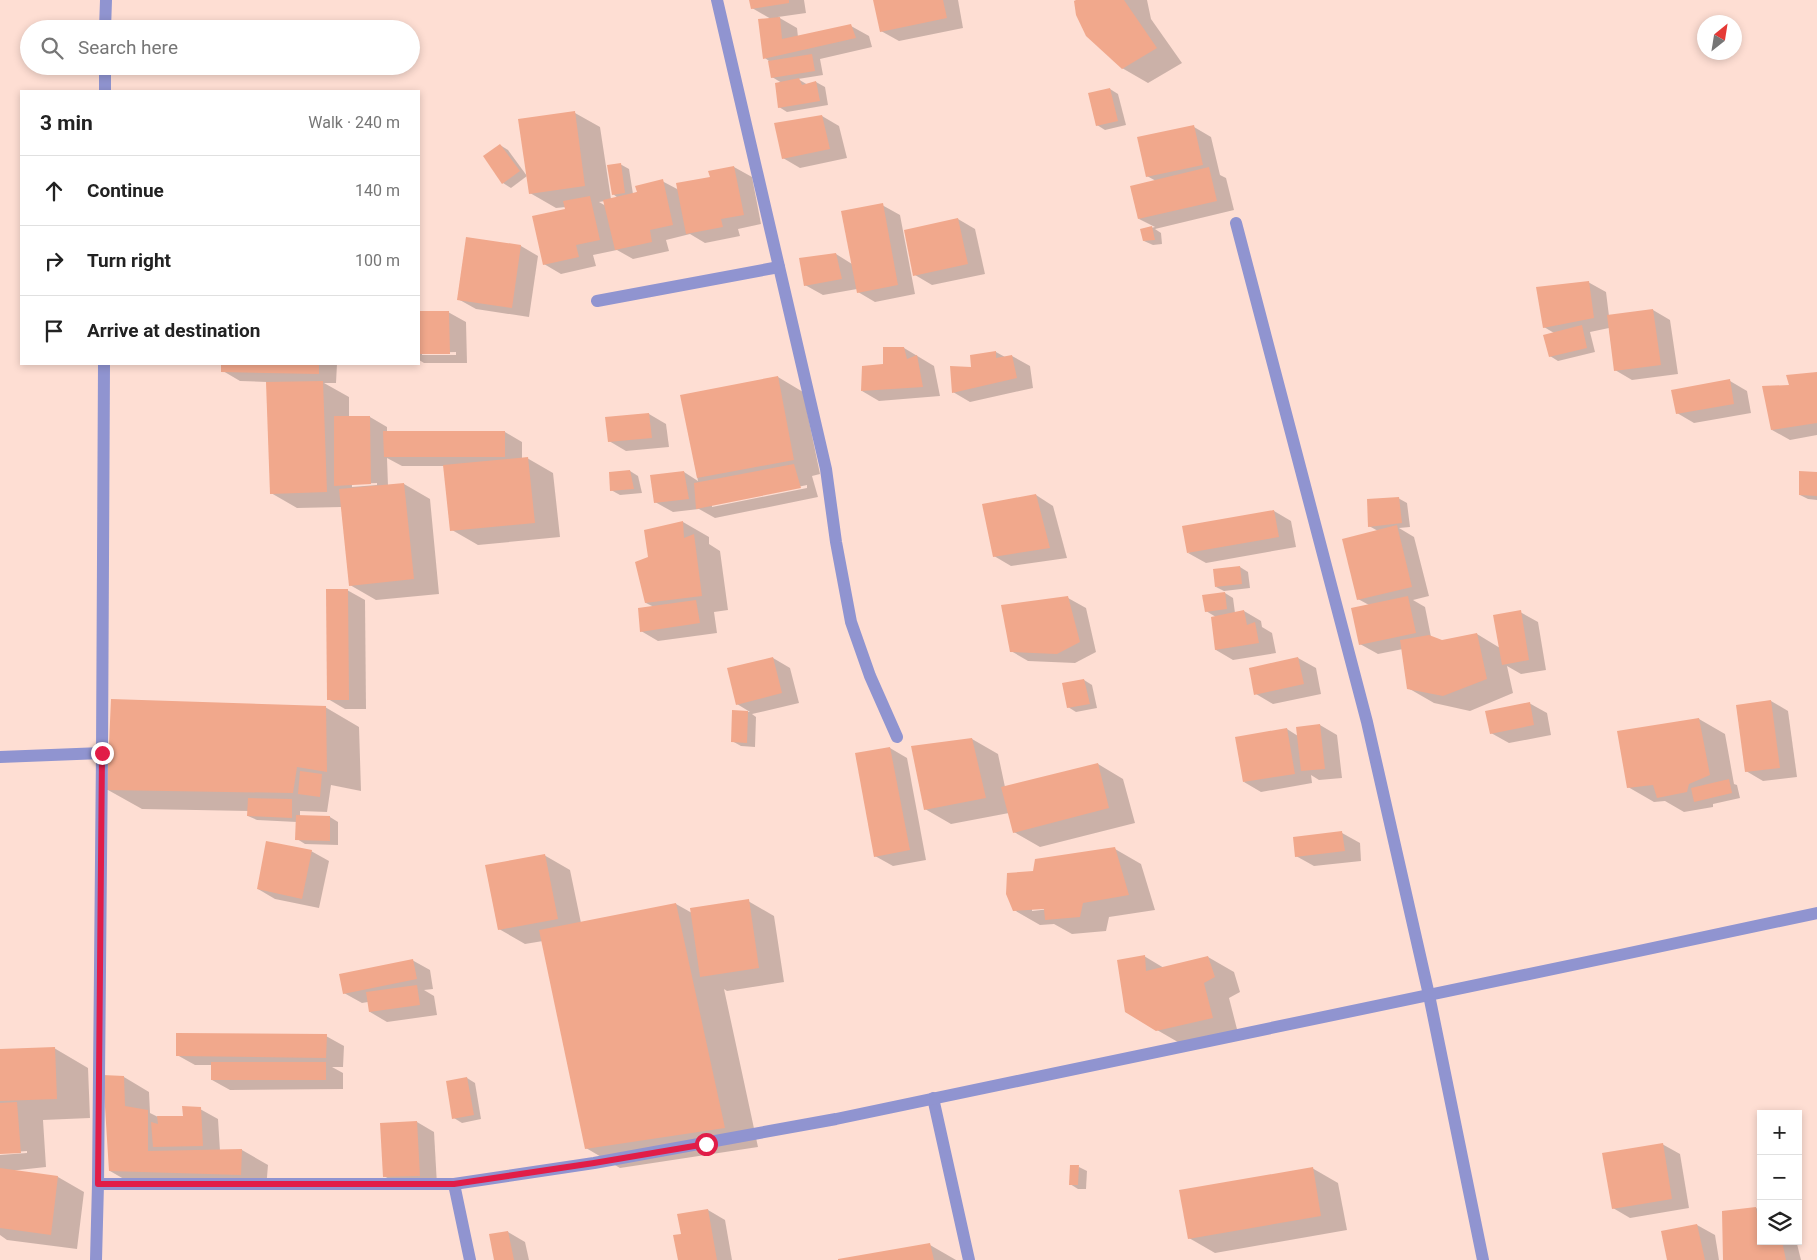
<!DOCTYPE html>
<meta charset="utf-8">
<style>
:root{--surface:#fff;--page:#f6f6f6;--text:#222;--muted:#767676;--line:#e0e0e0}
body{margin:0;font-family:Roboto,sans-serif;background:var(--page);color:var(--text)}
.controls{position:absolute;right:15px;bottom:15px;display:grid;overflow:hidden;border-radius:0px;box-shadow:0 2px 8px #0003}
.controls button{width:45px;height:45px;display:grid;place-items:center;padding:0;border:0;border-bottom:1px solid var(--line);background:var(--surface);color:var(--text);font:25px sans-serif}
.compass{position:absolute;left:1697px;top:15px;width:45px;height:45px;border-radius:50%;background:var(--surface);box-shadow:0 2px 8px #0003;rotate:30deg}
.stop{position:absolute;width:15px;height:15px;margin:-11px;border:4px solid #e11d48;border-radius:50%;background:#fff}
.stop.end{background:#e11d48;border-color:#fff;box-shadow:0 1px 5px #0008}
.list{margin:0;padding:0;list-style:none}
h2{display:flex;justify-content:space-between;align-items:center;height:65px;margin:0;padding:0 20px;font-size:21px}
h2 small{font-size:16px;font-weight:400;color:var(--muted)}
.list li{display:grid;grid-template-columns:32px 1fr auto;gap:15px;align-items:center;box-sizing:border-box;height:70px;padding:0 20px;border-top:1px solid var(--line)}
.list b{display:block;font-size:19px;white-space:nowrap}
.list em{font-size:16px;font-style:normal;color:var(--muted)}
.icon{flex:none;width:28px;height:28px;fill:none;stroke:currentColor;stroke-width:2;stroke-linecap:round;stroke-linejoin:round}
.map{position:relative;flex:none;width:1817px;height:1260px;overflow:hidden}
.search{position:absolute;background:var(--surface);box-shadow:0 2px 8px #0003;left:20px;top:20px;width:400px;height:55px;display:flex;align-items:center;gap:12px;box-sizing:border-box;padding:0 18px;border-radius:28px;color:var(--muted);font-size:19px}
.panel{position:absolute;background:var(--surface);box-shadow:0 2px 8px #0003;left:20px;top:90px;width:400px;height:275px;border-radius:0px}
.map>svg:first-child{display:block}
.shadow{fill:#0003;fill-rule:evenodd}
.building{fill:#f1a88c}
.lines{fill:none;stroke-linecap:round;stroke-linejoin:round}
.minor{stroke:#9094d0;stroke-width:12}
.route{stroke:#e11d48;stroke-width:6}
</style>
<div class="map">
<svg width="1817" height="1260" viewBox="0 0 1817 1260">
<rect width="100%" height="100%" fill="#feded3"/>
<g class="shadow">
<polygon points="750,0 804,0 806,13 778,17 797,28 798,37 851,26 869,36 872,47 820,59 823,75 798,79 808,85 816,82 825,87 828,105 787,112 779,107 782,83 772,77 769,61 765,58 771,19 752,8"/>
<polygon points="874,0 958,0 963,28 899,41 881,31"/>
<polygon points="1078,0 1147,0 1151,19 1182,63 1148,83 1122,68"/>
<polygon points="1110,89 1118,94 1126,125 1105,130 1097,125"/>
<path d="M575 113 600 127 611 199 618 198 613 194 620 164 629 169 633 194 662 181 679 190 711 178 734 167 752 177 761 224 738 229 740 236 705 243 690 234 666 240 669 251 633 259 617 250 593 255 596 266 561 274 544 264 567 210 566 207 556 208 530 193ZM605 201 606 206 599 202Z"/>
<polygon points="822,116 839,126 847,158 800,168 783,158"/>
<polygon points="1194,127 1211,137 1220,175 1226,178 1234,210 1155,229 1161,233 1162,244 1153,245 1144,241 1142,230 1155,227 1139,219 1156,181 1147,176"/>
<polygon points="500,145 508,150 527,176 511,188 503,183"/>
<polygon points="882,205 900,215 915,294 875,302 858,292 857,289 823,295 805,285 836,254 852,264"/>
<polygon points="958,219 975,229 985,274 932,285 915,275"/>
<polygon points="467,238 521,246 538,256 529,317 476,309 458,299"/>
<polygon points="1588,282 1606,292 1609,316 1653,310 1670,320 1678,374 1632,380 1615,370 1609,328 1590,332 1595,352 1558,361 1550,356 1554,333 1544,327"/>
<path d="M419 312H448L466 322 467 363H424L419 360ZM456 352V355H422V353Z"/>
<polygon points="904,348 934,366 940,396 879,401 862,391 884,365"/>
<polygon points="996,352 1005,357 1012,356 1030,366 1033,388 970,402 953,392 972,368 972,356"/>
<path d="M223 364H337L336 383H324L349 397V417H370L387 427V432H505L522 442V458H527L553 473 560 537 478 545 452 530 445 466H402L387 458 388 486 404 484 430 499 439 594 376 600 350 585 342 507 297 508 271 493 267 382 240 381 223 371ZM377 483V485L352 487V484Z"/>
<polygon points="1817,373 1817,435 1790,440 1772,430 1790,386"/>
<path d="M778 377 803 392 820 474 812 476 818 497 715 518 699 509 673 512 655 502 684 472 698 481 682 396ZM807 485V488L712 507V505Z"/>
<polygon points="1730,381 1747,391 1751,413 1694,423 1677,413"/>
<polygon points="649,414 666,424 669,447 626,451 609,441 607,418"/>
<polygon points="630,471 638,476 642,493 620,495 611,490"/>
<polygon points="1817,474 1817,500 1808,499 1800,495"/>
<polygon points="1036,495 1053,506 1067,558 1011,566 994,556"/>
<polygon points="1398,498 1407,503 1410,527 1399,528 1414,537 1429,596 1413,600 1425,607 1431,637 1442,641 1477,634 1500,648 1520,612 1538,622 1546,670 1521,674 1507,666 1513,693 1470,711 1434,703 1408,688 1403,649 1378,654 1360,644 1369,605 1358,599 1378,531 1369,526"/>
<polygon points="1274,511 1291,521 1296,547 1206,563 1188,553"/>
<polygon points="683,522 709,537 709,544 720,551 728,610 714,612 717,633 658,641 641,631 654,607 646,603 650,558 646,531"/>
<polygon points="1240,567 1248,572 1250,588 1224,591 1216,587"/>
<polygon points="347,590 365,600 366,709 345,709 328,699"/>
<polygon points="1225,593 1233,598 1235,613 1244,611 1261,621 1262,627 1272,633 1276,653 1233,660 1216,650 1216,617 1206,611"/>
<polygon points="1068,598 1086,608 1096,652 1075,663 1028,661 1011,651"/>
<polygon points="773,658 790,668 799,703 752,714 756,717 755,747 741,746 732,741 733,711 750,712 737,704"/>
<polygon points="1298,658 1316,668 1321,694 1273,704 1256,694"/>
<polygon points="1084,680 1092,685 1097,708 1076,712 1068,707"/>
<polygon points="1771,701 1788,711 1797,777 1763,781 1746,771"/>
<polygon points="1529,703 1547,713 1551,735 1509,743 1491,733"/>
<polygon points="325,707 359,727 361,791 331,785 327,812 300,811 300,816 330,817 338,822 338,845 305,844 297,839 297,822 257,820 248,816 249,811 142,809 108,790"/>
<polygon points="1699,719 1725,734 1734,784 1737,785 1740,798 1713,804 1713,807 1684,812 1665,801 1654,802 1628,787"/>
<polygon points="1320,725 1337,735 1342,778 1319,780 1311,775 1312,783 1261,792 1244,782 1287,729 1298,736"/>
<polygon points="972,739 998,754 1005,787 1098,764 1123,779 1135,823 1040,847 1014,832 1009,813 951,824 925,809"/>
<polygon points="890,748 907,758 926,860 893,866 875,856"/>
<polygon points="1342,833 1360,843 1361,861 1314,866 1296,856"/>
<path d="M1115 849 1141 864 1155 910 1109 917 1106 931 1072 934 1054 924 1040 925 1014 910 1034 872ZM1032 908 1050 909 1032 911Z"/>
<polygon points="311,851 329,861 319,908 275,899 258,889"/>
<polygon points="544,855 570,870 581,923 676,904 692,913 748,901 774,916 784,982 727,991 724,989 758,1147 620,1168 586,1148 543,941 525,944 499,929"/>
<polygon points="1144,956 1164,968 1208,957 1234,972 1240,992 1229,998 1238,1033 1183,1045 1126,1012"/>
<polygon points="412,960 430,970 433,989 424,990 434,996 437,1015 387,1022 370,1012 368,1002 362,1003 344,993"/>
<polygon points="326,1036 344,1046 343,1067 332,1067 343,1073 343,1089 230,1090 212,1080 212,1065 195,1065 177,1055"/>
<polygon points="54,1048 88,1068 90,1118 43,1120 46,1167 9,1171 58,1177 84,1192 77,1249 7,1240 0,1235 0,1155 27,1153 27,1151 0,1153 0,1050"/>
<polygon points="124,1077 149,1092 150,1113 158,1117 184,1117 200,1109 218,1119 220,1151 242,1150 268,1165 266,1189 136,1186 110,1171"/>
<polygon points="467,1078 475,1083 481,1119 462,1123 454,1118"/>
<polygon points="417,1122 434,1132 437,1185 401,1186 384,1176 382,1124"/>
<polygon points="1662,1144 1680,1154 1689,1208 1630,1218 1613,1208"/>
<polygon points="1079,1167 1087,1171 1086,1189 1078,1189 1070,1184"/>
<polygon points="1312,1168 1338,1183 1347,1230 1215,1253 1189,1238"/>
<polygon points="1756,1208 1761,1211 1761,1241 1793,1241 1797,1244 1801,1260 1724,1260"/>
<polygon points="708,1210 725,1220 732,1260 679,1260 682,1235"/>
<polygon points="1697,1225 1715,1235 1719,1260 1668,1260"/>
<polygon points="508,1232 525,1242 529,1260 496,1260"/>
<polygon points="930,1245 956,1260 839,1260"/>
</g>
<g class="building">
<polygon points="749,0 789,0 789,3 751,9"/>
<polygon points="873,0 943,0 947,18 880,32"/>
<polygon points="1076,0 1124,0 1157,48 1122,69 1086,36 1076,15 1074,1"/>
<polygon points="780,17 782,39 851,24 856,38 763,59 758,19"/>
<polygon points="812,54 815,71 771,78 768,61"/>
<polygon points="799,78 802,85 816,81 820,101 778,108 775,83"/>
<polygon points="1110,88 1118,121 1096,126 1088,93"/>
<polygon points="575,111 585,186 529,194 518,119"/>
<polygon points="822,115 830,149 782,159 774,123"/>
<polygon points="1194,125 1203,165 1146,177 1137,137"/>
<polygon points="500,144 520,171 502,184 483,156"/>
<polygon points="621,163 625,193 612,195 607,165"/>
<polygon points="734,166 744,215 721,219 723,227 686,234 676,183 710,177 708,171"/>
<polygon points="1209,167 1217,201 1138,219 1130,186"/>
<polygon points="663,179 673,225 650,230 652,242 615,250 603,200 637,192 635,186"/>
<polygon points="590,196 600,240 576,245 579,257 543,265 532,216 565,209 563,201"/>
<polygon points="883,203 898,285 857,293 841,211"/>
<polygon points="958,218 968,264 913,276 904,230"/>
<polygon points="1152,226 1155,240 1143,241 1140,229"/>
<polygon points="466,237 521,245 512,308 457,300"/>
<polygon points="836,253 842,279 804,286 799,258"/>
<polygon points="1589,281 1594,318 1543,328 1536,287"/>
<polygon points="1653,309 1661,365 1614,371 1607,315"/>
<polygon points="419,311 449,311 450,354 419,354"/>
<polygon points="1582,325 1587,348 1549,357 1543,335"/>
<polygon points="883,347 904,347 907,359 917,355 923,387 861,391 862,366 883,364"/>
<polygon points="996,351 996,358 1012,355 1017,378 952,393 950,366 971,367 970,355"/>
<polygon points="221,364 319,364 319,374 221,372"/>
<polygon points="1817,372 1817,423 1771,430 1762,386 1789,385 1786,375"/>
<polygon points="778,376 794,460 697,478 680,395"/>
<polygon points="1730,379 1734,404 1676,414 1671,390"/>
<polygon points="323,381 327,492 270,494 266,382"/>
<polygon points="649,413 652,438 608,442 605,417"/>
<polygon points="334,416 370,416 371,484 334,486"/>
<polygon points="383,431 505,431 505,457 384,457"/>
<polygon points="528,457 535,523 450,531 443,465"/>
<polygon points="794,464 801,488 696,509 694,483"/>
<polygon points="630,470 634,489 610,491 609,472"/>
<polygon points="684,471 689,499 654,503 650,475"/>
<polygon points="1799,471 1817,472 1817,496 1799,495"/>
<polygon points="404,483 414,579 349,586 339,489"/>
<polygon points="1036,494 1050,548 993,557 982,504"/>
<polygon points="1399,497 1402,523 1368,527 1367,499"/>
<polygon points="1274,510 1279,537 1187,553 1182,526"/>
<polygon points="683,521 684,538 694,534 702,596 645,603 635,562 648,557 644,530"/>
<polygon points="1397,525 1412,587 1357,600 1342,539"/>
<polygon points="1240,566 1242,584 1215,587 1213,569"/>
<polygon points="326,589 348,589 349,700 327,700"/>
<polygon points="1225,592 1227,609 1205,612 1202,595"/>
<polygon points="1068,596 1080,642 1057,654 1010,652 1001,605"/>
<polygon points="1408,596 1416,633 1359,645 1351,608"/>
<polygon points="696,600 700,623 640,632 638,608"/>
<polygon points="1244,610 1247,625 1255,622 1259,643 1215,650 1211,617"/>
<polygon points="1521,610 1529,660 1502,665 1493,615"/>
<polygon points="1477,633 1487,679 1443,696 1407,689 1400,640 1429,635 1442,640"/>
<polygon points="773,657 782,693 736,705 727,668"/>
<polygon points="1298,657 1304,684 1254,695 1249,668"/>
<polygon points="1084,679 1090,704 1067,708 1062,683"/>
<polygon points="111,699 326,706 327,772 297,767 293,793 107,790"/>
<polygon points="1771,700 1780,768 1745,772 1736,705"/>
<polygon points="1530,702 1534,725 1490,734 1485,711"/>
<polygon points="732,710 748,711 747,743 731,742"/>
<polygon points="1699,718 1710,775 1689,784 1687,792 1657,798 1653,785 1627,788 1617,731"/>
<polygon points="1320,724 1325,769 1301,771 1296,727"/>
<polygon points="1287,728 1295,774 1243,782 1235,737"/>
<polygon points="972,738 986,798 924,810 911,746"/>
<polygon points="890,747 910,850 874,857 855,753"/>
<polygon points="1098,763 1109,808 1013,833 1001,787"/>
<polygon points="300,771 322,774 320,797 298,794"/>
<polygon points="1729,779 1732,793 1694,802 1691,788"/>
<polygon points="248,798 292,799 292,818 247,816"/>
<polygon points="296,815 330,816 330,841 295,840"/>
<polygon points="1342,831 1345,851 1295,857 1293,837"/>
<polygon points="266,841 312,850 302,899 257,889"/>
<polygon points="1115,847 1129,895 1083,903 1080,917 1045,920 1044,909 1013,911 1006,894 1007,873 1033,871 1035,859"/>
<polygon points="545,854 558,919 498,930 485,865"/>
<polygon points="749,899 759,968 700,977 690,908"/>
<polygon points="676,903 725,1128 585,1149 539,930"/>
<polygon points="1145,955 1146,971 1208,956 1215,977 1204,983 1213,1018 1156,1031 1125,1012 1117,960"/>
<polygon points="413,959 417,979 343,994 339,974"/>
<polygon points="417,985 420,1005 369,1012 366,992"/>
<polygon points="176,1033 327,1034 326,1058 176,1056"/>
<polygon points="55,1047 57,1099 0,1101 0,1049"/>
<rect x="211" y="1062" width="115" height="18"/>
<polygon points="103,1075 124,1076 125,1106 148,1110 148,1151 242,1149 241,1175 109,1171"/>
<polygon points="467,1077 474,1115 452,1119 446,1081"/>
<polygon points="17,1102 21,1153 0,1154 0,1103"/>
<polygon points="182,1106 201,1107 203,1146 153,1147 151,1122 158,1124 157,1116 183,1116"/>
<polygon points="417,1121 420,1176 383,1177 380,1123"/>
<polygon points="1663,1143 1672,1199 1612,1209 1602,1153"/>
<polygon points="1070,1165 1079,1165 1078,1185 1069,1185"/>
<polygon points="1313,1167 1321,1216 1188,1239 1179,1190"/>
<polygon points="0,1168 58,1176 51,1235 0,1228"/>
<polygon points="1756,1207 1761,1241 1782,1241 1786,1260 1723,1260 1722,1211"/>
<polygon points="708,1209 717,1260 678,1260 673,1235 681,1234 677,1214"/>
<polygon points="1697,1224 1705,1260 1667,1260 1661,1231"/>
<polygon points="508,1231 514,1260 494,1260 489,1234"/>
<polygon points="930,1243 934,1260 838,1260 838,1259"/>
</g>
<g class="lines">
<g class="minor">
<polyline points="717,0 826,469 836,542 851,622 870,676 897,737"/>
<polyline points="105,29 106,0"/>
<polyline points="105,91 105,66"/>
<polyline points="1236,223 1367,722 1429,995 1483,1260"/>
<polyline points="597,301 779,267"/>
<polyline points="0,757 102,753 104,364"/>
<polyline points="933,1098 969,1260"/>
<polyline points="98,1184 454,1184 594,1163 836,1119 1620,955 1817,913"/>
<polyline points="454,1184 470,1260"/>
<polyline points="96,1260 98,1184 102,753"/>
</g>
</g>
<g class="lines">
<polyline class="route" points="102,753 98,1184 454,1184 594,1163 706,1144"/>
</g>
</svg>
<div class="controls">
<button>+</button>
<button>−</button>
<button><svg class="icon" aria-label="layers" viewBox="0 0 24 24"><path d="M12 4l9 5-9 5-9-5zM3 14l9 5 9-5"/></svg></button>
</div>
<svg class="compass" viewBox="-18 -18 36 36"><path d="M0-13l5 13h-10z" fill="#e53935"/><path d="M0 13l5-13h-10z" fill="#767676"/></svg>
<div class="stop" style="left:706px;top:1144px"></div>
<div class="stop end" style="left:102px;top:753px"></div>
<div class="search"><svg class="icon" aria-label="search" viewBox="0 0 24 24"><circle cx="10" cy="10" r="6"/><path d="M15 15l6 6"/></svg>Search here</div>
<section class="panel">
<h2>3 min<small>Walk · 240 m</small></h2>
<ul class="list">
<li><svg class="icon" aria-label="ahead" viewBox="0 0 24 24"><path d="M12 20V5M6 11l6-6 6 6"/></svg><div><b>Continue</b></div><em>140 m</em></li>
<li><svg class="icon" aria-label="right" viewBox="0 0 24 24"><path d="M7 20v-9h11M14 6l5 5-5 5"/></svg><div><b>Turn right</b></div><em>100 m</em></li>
<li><svg class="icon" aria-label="arrive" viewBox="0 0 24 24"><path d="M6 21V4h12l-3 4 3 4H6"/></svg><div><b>Arrive at destination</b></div></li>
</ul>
</section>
</div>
